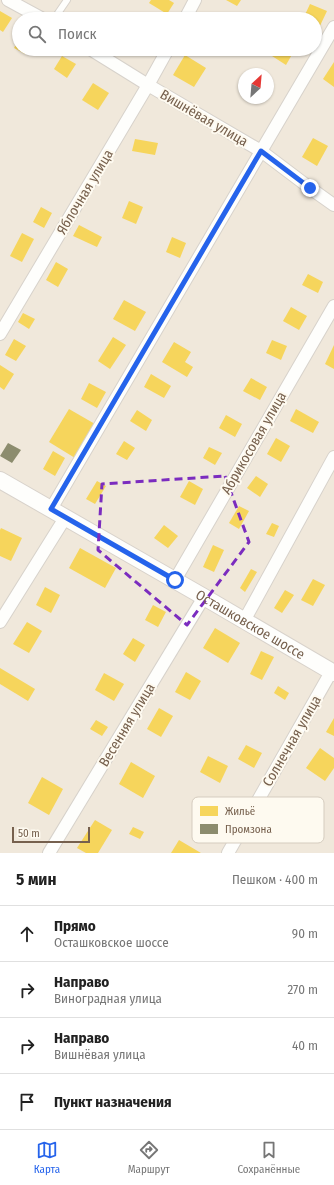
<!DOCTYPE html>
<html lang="ru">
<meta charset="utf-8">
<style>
:root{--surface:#fff;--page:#f6f6f6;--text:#222;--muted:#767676;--line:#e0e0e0;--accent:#2563eb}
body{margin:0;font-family:"Fira Sans Condensed",sans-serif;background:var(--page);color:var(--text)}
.compass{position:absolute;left:238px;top:68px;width:36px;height:36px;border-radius:50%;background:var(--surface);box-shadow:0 1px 3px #0004;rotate:26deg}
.scale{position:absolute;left:12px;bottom:10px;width:78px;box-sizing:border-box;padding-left:4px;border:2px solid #76604d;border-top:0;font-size:11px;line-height:14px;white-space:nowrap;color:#76604d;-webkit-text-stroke:3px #fefaf0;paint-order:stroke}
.stop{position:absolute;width:12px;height:12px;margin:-9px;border:3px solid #2563eb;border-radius:50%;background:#fff}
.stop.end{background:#2563eb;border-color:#fff;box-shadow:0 1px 4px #0008}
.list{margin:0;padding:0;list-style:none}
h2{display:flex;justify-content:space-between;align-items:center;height:52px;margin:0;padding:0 16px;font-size:17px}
h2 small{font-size:13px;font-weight:400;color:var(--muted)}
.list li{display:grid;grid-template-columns:26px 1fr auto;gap:12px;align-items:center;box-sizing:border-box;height:56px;padding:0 16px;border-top:1px solid var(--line)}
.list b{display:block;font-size:15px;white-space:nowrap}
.list p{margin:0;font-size:13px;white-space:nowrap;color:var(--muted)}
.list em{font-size:13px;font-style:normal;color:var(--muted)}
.icon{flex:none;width:22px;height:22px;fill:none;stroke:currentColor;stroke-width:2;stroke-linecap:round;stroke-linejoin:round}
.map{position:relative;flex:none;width:334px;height:853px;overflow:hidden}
.search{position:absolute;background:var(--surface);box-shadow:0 1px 3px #0004;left:12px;right:12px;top:12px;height:44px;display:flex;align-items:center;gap:10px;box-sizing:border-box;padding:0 14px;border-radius:22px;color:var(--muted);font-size:15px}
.sheet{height:276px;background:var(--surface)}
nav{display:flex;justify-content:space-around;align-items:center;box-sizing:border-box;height:56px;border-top:1px solid var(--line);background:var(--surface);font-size:11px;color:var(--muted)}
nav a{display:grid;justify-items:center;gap:2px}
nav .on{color:var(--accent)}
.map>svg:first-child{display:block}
.residential{fill:#f0e8db;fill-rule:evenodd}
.homes{fill:#f6d55c}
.industry{fill:#8c8c6e}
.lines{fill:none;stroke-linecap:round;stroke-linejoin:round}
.lane-casing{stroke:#d7d2cb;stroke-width:8}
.street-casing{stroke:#d7d2cb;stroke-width:14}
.secondary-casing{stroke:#d8d2cb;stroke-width:18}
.lane{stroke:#fefefc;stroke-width:6}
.street{stroke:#fefefc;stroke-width:12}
.secondary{stroke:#fefefc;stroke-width:16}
.route{stroke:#2563eb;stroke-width:5}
.marked{fill:none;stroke:#7b2cbf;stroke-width:3;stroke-dasharray:8 5;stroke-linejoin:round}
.labels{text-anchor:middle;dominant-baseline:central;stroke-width:4;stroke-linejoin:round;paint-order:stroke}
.street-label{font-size:14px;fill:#76604d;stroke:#fefaf0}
.key{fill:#fefaf0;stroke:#d5ccbf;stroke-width:1}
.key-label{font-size:11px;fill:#76604d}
</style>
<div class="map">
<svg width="334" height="853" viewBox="0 0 334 853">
<rect width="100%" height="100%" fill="#f8f5ed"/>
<g class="residential">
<path d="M0 0H334V671L0 474ZM19 19H315V49H19ZM244 74H268V98H244Z"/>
<polygon points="0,483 334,677 334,853 0,853"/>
</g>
<g class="homes">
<polygon points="151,0 169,0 174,3 167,14 149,3"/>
<polygon points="226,0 241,0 237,6"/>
<polygon points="310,4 327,11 318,30 315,29 315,19 303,19"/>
<polygon points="0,11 12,18 3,32 0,30"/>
<polygon points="19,39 19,49 28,49 25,54 14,48"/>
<polygon points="276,49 292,49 294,51 286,65 272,56"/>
<polygon points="185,55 206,68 194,87 173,75"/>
<polygon points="62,56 76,64 67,78 54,69"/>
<polygon points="334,62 334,87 323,79"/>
<polygon points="93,83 109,93 98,110 82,100"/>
<polygon points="313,138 328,146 317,166 302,157"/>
<polygon points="135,139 158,143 155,155 132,151"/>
<polygon points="129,201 143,207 136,224 122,218"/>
<polygon points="41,207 52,213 44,228 33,222"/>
<polygon points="79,225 102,237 97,247 73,236"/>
<polygon points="22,233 34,239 22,262 10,256"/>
<polygon points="172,237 186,243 180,258 166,252"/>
<polygon points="56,262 68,269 58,287 46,280"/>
<polygon points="308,274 323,282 318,293 302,285"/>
<polygon points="124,300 146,312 135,331 113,319"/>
<polygon points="291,307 307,316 299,330 283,321"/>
<polygon points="23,313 35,319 29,329 18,322"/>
<polygon points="113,337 126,345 110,369 98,361"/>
<polygon points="14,339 26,346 16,361 5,355"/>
<polygon points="272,340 287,346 281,360 266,353"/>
<polygon points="174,342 191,352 185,362 193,367 187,377 162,362"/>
<polygon points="334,345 334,369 325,364"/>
<polygon points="0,365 14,374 4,390 0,387"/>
<polygon points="151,374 171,386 164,398 144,387"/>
<polygon points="251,378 267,387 260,400 243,391"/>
<polygon points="89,383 106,392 97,408 81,399"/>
<polygon points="69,409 95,424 75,458 49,442"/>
<polygon points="296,409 319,422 313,433 290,421"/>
<polygon points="137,410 152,420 146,431 130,421"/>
<polygon points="226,415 242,424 235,437 219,428"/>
<polygon points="276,438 290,446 281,462 267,454"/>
<polygon points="124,441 135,448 127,460 116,454"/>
<polygon points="209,447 222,453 215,465 203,458"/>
<polygon points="53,451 65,458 55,476 43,469"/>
<polygon points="256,476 268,484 260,497 247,488"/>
<polygon points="97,481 106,486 95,504 86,499"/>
<polygon points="189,481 203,489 195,505 180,497"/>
<polygon points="239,506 249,511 239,529 229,523"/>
<polygon points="272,523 279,526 274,537 266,534"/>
<polygon points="164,525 178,536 168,548 154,538"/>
<polygon points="1,528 22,538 11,561 0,556 0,530"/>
<polygon points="213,545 224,550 214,572 203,567"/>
<polygon points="80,548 116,568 105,588 69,568"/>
<polygon points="251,569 257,572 245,592 240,588"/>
<polygon points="313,579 325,585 313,606 301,600"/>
<polygon points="45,587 60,595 51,613 36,605"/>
<polygon points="285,590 294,595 282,613 274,608"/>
<polygon points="153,605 166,612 158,627 145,620"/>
<polygon points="27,622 42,631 29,653 13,644"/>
<polygon points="215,628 240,643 228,663 203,648"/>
<polygon points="133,638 145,645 135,662 123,654"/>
<polygon points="261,651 274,657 262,680 250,674"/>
<polygon points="0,668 35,689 28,701 0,684"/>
<polygon points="186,672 201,681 190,700 175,692"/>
<polygon points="104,673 124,684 114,701 95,690"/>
<polygon points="278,686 289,693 285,700 274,693"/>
<polygon points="159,708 173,716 161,737 147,729"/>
<polygon points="334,718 334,736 326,732"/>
<polygon points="96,720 108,727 102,736 90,729"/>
<polygon points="246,745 262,753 254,768 238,759"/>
<polygon points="320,748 334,758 334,768 325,781 306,768"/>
<polygon points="208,756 228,766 220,783 200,772"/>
<polygon points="131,762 155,776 143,798 119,784"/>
<polygon points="42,777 63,789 49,815 28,803"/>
<polygon points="95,820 112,830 98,853 86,853 77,848"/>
<polygon points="133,827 144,832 140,839 129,834"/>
<polygon points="179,840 201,853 171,853"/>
</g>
<polygon class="industry" points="8,443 21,450 12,463 0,456"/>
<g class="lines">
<g class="lane-casing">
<polyline id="lane" points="54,19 67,0"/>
</g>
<g class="street-casing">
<g id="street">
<polyline points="8,0 43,19"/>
<polyline points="185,19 195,0"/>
<polyline points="90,49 148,85 261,151 310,188 334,205"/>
<polyline points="0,334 148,85 168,49"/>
<polyline points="51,509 334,27"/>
<polyline points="175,580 334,306"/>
<polyline points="244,621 334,457"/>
<polyline points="0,622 65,518"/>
<polyline points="49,853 204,597"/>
<polyline points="228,853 331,672"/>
</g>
</g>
<g class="secondary-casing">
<g id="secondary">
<path id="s1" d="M0 480 204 597 334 673"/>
</g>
</g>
<use href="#lane" class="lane"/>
<use href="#street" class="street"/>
<use href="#secondary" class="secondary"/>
</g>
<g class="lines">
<polyline class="route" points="175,580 51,509 261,151 310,188"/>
</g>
<path class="marked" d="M225 476 249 542 187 625 98 550 102 484Z"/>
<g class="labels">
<g class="street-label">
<text transform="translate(204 118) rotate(30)">Вишнёвая улица</text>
<text transform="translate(85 192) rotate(-59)">Яблочная улица</text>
<text transform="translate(254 443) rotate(-60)">Абрикосовая улица</text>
<text stroke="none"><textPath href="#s1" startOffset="289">Осташковское шоссе</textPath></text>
<text transform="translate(127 725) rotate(-59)">Весенняя улица</text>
<text transform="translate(292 741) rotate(-60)">Солнечная улица</text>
</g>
</g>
<rect x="192" y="797" width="132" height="46" rx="6" class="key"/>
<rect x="200" y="806" width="18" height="10" fill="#f6d55c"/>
<rect x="200" y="824" width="18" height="10" fill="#8c8c6e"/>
<g class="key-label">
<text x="225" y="815">Жильё</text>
<text x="225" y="833">Промзона</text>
</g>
</svg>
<svg class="compass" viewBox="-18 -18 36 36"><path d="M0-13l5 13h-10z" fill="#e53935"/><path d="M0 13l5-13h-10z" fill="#767676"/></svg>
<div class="scale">50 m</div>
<div class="stop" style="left:175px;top:580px"></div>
<div class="stop end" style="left:310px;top:188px"></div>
<div class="search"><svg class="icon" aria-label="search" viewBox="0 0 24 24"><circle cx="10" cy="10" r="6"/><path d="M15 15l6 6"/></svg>Поиск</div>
</div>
<section class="sheet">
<h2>5 мин<small>Пешком · 400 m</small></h2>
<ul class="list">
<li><svg class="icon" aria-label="ahead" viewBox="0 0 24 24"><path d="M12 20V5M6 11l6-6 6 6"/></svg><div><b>Прямо</b><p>Осташковское шоссе</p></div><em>90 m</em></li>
<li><svg class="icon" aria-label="right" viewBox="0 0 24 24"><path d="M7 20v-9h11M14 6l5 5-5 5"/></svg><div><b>Направо</b><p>Виноградная улица</p></div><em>270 m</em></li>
<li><svg class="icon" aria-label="right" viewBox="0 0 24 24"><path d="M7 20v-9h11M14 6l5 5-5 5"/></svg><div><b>Направо</b><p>Вишнёвая улица</p></div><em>40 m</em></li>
<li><svg class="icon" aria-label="arrive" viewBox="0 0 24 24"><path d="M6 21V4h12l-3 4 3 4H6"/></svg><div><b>Пункт назначения</b></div></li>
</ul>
</section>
<nav>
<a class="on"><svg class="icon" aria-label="map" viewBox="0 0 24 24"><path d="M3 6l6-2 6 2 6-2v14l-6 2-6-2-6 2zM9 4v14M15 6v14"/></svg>Карта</a>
<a><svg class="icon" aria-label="directions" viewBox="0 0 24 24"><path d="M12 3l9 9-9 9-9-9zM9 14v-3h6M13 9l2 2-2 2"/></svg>Маршрут</a>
<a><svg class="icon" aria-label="saved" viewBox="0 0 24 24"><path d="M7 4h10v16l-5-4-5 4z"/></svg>Сохранённые</a>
</nav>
